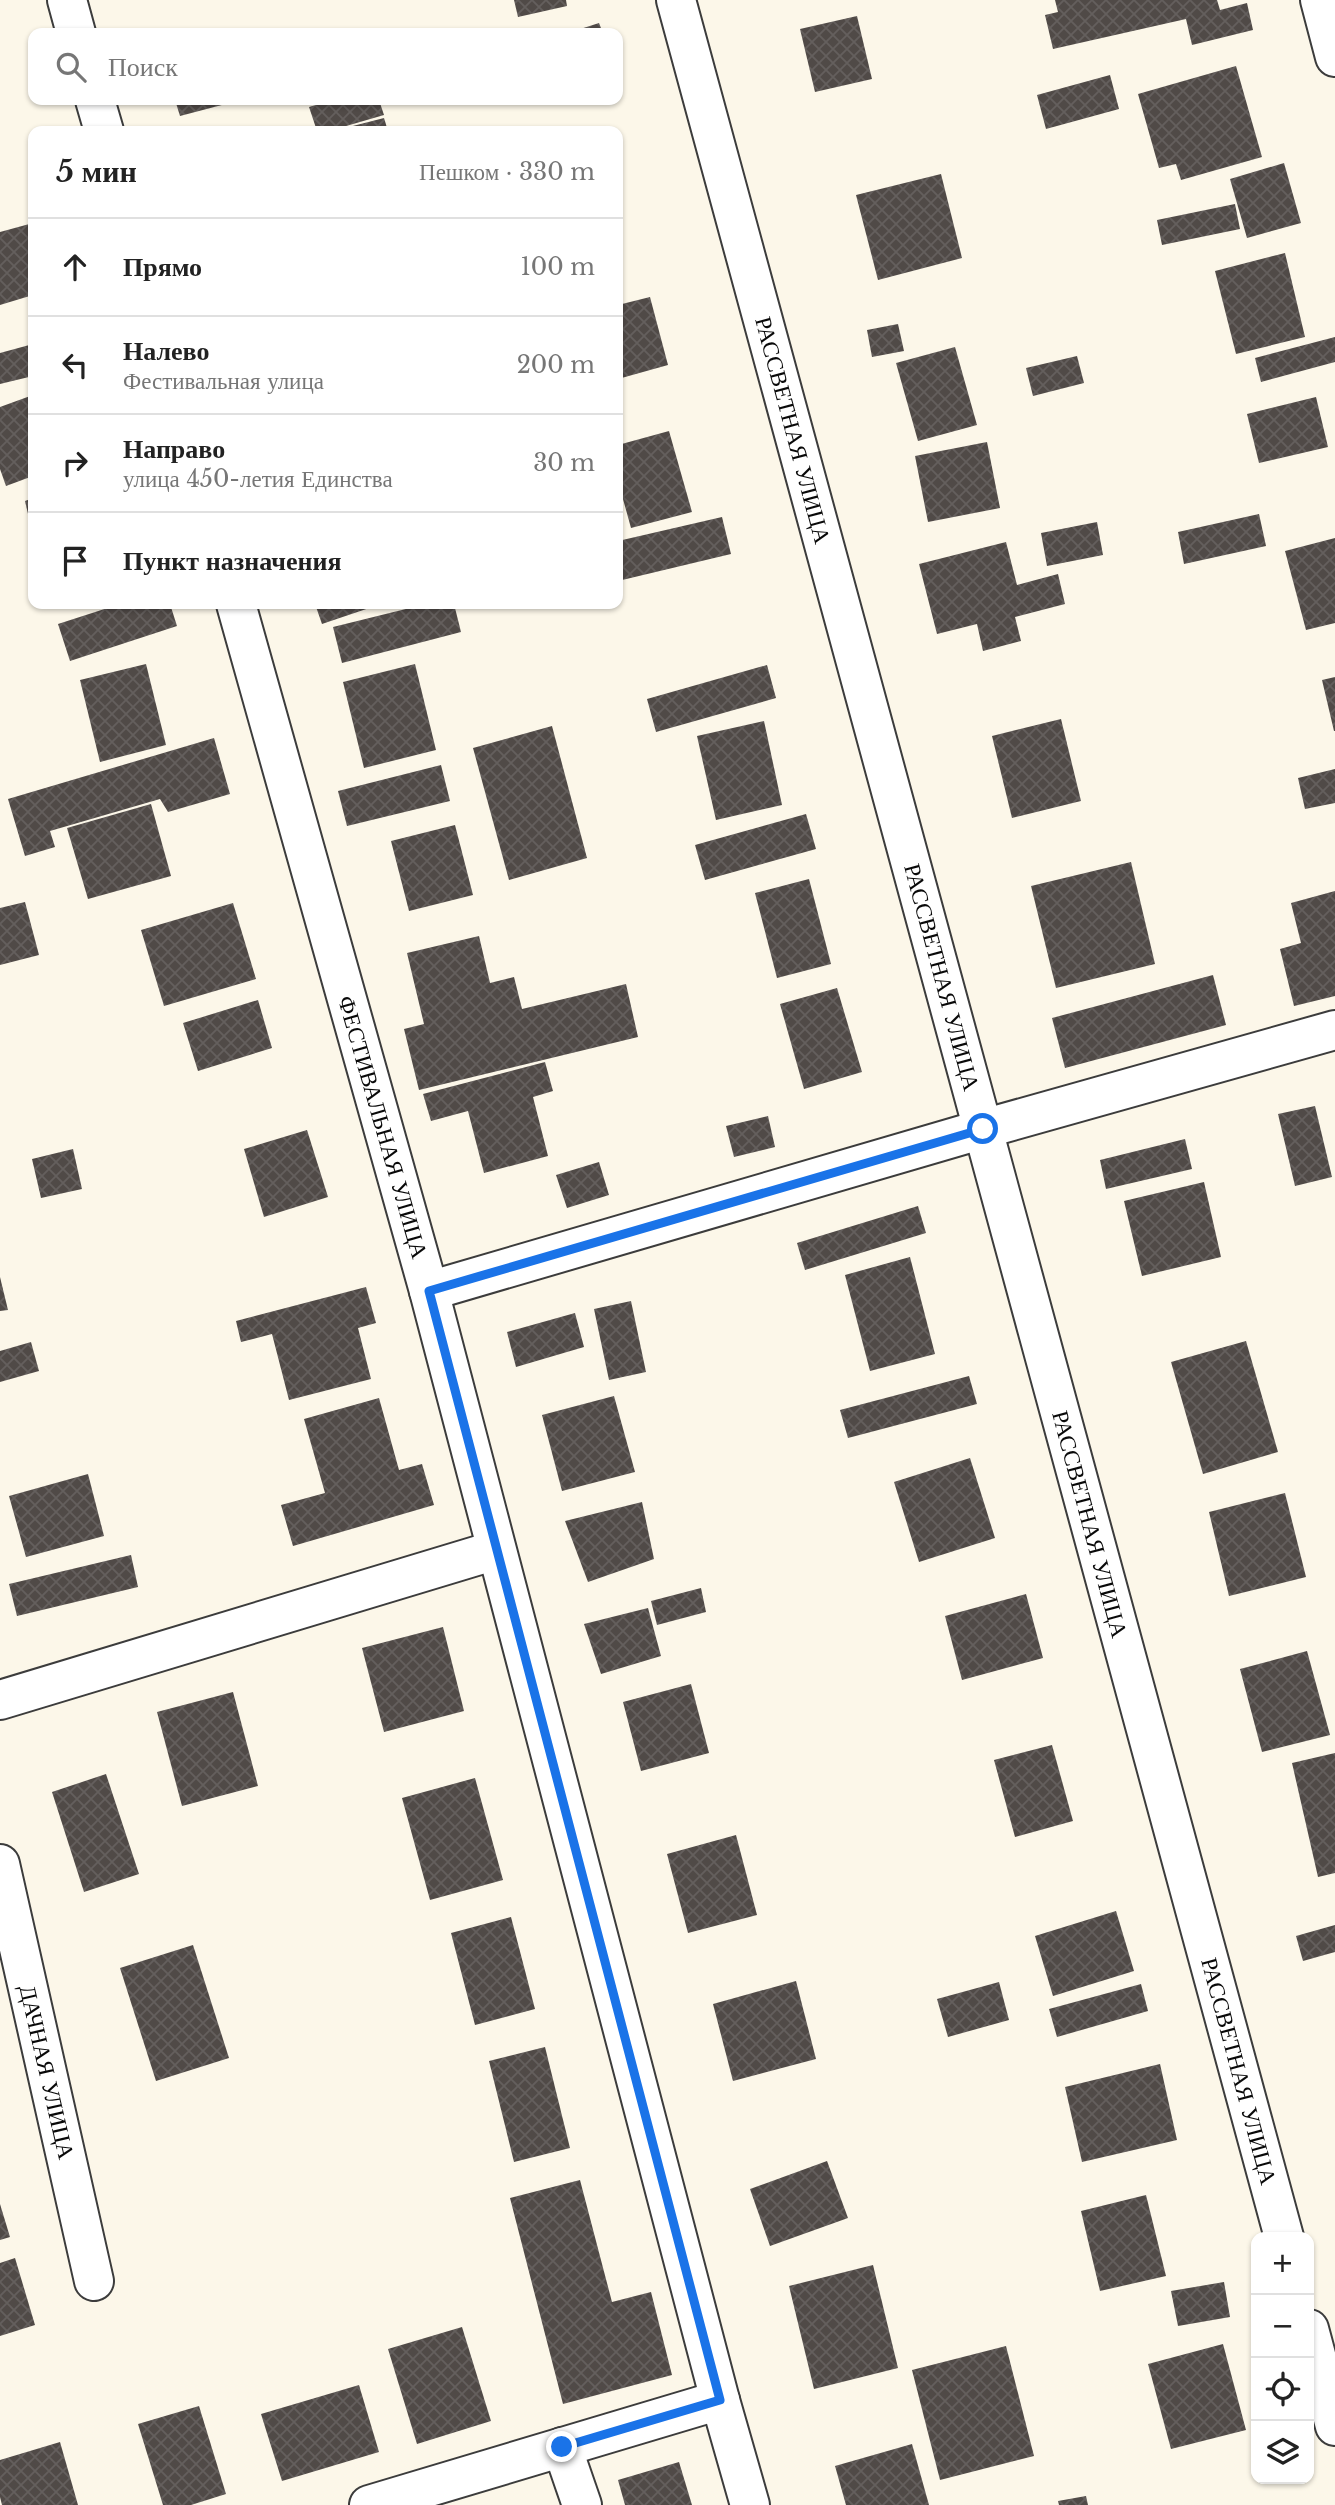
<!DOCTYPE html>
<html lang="ru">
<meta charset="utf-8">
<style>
:root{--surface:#fff;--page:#f2f2f2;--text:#222;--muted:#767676;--line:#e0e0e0}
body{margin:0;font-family:"Libre Baskerville",serif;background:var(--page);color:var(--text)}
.controls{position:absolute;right:21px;bottom:21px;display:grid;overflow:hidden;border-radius:14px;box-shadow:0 2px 5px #0004}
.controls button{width:63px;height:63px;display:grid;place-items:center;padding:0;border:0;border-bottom:2px solid var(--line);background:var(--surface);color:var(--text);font:35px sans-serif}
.stop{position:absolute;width:21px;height:21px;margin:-16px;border:5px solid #1a73e8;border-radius:50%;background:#fff}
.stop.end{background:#1a73e8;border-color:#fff;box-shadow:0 2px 7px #0008}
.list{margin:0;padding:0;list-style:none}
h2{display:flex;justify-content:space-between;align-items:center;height:91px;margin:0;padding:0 28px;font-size:30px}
h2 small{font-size:23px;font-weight:400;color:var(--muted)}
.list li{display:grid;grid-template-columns:46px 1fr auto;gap:21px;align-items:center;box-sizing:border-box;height:98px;padding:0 28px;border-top:2px solid var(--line)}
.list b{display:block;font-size:26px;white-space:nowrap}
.list p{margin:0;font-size:23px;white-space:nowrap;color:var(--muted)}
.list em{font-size:23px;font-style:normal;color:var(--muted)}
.icon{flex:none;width:38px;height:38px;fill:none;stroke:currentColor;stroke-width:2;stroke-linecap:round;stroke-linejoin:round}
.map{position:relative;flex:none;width:1335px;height:2505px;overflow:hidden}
.search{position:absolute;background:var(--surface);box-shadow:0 2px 5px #0004;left:28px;top:28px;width:595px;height:77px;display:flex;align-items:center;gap:18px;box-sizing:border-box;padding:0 24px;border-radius:14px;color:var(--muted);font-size:26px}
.panel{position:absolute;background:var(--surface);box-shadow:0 2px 5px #0004;left:28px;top:126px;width:595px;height:483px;border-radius:14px}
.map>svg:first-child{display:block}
.building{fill:url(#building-cross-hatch)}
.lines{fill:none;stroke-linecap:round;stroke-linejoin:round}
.minor-casing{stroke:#3c3c3c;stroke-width:42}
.minor{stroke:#fff;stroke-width:38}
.route{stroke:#1a73e8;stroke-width:9}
.labels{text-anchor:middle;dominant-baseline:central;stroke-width:7;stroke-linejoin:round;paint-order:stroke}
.street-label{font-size:23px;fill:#090909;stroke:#fff}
</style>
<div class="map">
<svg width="1335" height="2505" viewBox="0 0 1335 2505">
<defs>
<pattern id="building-cross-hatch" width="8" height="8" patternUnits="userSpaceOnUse" patternTransform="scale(1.75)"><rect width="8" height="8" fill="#504a47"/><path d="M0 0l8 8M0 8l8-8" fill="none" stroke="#645f5d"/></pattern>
</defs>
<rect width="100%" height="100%" fill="#fcf7e9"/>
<g class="building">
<polygon points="514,0 566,0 567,6 518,17"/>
<polygon points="1055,0 1217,0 1220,10 1247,3 1253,30 1192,45 1186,19 1053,49 1045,15 1058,12"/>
<polygon points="857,16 872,79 815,92 800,29"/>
<polygon points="599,23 603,33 568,33"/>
<polygon points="1236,66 1262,157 1181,180 1176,164 1159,168 1138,94"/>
<polygon points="1110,75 1119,109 1046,129 1037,95"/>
<polygon points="175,100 236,100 237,101 180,116"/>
<polygon points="333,100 379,100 384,115 329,131 317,131 309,107"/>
<polygon points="384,118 388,131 346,131 345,128"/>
<polygon points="1284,163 1301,223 1247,238 1230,179"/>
<polygon points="941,174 962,258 878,280 856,195"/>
<polygon points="1235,204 1240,229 1162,245 1157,220"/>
<polygon points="33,223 33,295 0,305 0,232"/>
<polygon points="1285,253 1305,337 1236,354 1215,271"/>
<polygon points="650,297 668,365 618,379 618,305"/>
<polygon points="898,324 904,351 872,357 867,330"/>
<polygon points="1335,337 1335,362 1261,382 1255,358"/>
<polygon points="33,344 33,376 0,384 0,353"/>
<polygon points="955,347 977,425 918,441 896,363"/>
<polygon points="1077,356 1084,383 1033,396 1026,368"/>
<polygon points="33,395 33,476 6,486 0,469 0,407"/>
<polygon points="1316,397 1328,447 1259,463 1247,414"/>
<polygon points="669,431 692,512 631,528 618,481 618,445"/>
<polygon points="987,442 1000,508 928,522 915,456"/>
<polygon points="33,498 33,531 32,531 25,501"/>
<polygon points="1259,514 1266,546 1184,564 1178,532"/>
<polygon points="722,517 731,554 618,581 618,541"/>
<polygon points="1097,522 1103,555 1047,566 1041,533"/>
<polygon points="1335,538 1335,623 1306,630 1285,551"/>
<polygon points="1006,542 1017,585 1058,574 1065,604 1015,617 1021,641 983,651 977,624 937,634 919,564"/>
<polygon points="120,604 170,604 177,626 70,661 58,624"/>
<polygon points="315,604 381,604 322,624"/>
<polygon points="426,604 454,604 461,632 342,663 333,627"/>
<polygon points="146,664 166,745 100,762 80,680"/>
<polygon points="415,664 436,750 364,768 343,682"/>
<polygon points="767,665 776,698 656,732 647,699"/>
<polygon points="1335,677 1335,731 1334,731 1322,680"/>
<polygon points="1061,719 1081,801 1012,818 992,736"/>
<polygon points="764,721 782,805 716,820 697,736"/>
<polygon points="552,726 587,858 509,880 473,748"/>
<polygon points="214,738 230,794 168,812 160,799 50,831 55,847 25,856 8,799"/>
<polygon points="441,765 450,801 347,826 338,791"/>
<polygon points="1335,769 1335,803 1305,809 1298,778"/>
<polygon points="151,804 171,876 88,899 67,828"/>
<polygon points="806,814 816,849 705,880 695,845"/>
<polygon points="455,825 473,895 409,911 391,841"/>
<polygon points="1131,862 1155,964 1056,988 1031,886"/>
<polygon points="809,879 831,964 777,978 755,893"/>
<polygon points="1335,891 1335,996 1294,1006 1280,949 1301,943 1291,903"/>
<polygon points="25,902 39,955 0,965 0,908"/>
<polygon points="233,903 256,979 164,1006 141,930"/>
<polygon points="479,936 490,983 514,977 522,1009 626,984 638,1037 419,1090 404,1029 424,1024 407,953"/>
<polygon points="1213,975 1226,1025 1065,1068 1052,1018"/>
<polygon points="837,988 862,1072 804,1089 780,1004"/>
<polygon points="258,1000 272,1048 198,1071 183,1023"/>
<polygon points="545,1062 553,1091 533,1097 548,1156 484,1173 468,1111 431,1121 423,1094"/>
<polygon points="1315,1106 1332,1177 1295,1186 1278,1114"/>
<polygon points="768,1116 775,1147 734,1157 726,1126"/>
<polygon points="307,1130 328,1197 264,1217 244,1149"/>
<polygon points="1185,1139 1192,1169 1106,1189 1100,1160"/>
<polygon points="73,1149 82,1189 41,1198 32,1159"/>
<polygon points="599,1162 609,1195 567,1208 556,1175"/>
<polygon points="1204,1182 1221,1257 1142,1276 1124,1201"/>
<polygon points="918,1206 926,1233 805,1270 797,1243"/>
<polygon points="910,1257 935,1354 870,1371 845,1275"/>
<polygon points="0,1277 8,1310 0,1311"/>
<polygon points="366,1287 376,1323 358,1328 371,1379 289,1400 272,1334 241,1342 236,1321"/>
<polygon points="631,1301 646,1372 609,1380 594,1309"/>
<polygon points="575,1313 584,1347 516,1367 507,1332"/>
<polygon points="1246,1341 1278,1452 1203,1474 1171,1362"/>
<polygon points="31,1342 39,1371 0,1382 0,1351"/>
<polygon points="969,1376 977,1404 848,1438 840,1410"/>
<polygon points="614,1396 635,1472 562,1491 542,1415"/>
<polygon points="379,1398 399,1470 422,1464 434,1505 293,1546 281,1505 325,1493 304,1419"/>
<polygon points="970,1458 995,1538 919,1562 894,1482"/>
<polygon points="88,1474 104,1536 26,1557 9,1496"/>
<polygon points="1285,1493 1306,1577 1229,1596 1209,1512"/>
<polygon points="642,1502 654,1559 588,1582 565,1521"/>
<polygon points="131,1555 138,1587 17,1616 9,1584"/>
<polygon points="701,1588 706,1612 657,1625 651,1601"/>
<polygon points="1026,1594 1043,1658 962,1680 945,1616"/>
<polygon points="648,1608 661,1656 601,1674 584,1624"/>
<polygon points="443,1627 464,1711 384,1732 362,1648"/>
<polygon points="1307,1651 1330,1735 1262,1752 1240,1669"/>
<polygon points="691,1684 709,1753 641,1771 623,1702"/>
<polygon points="233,1692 258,1786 182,1806 157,1712"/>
<polygon points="1052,1745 1073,1821 1015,1837 994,1760"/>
<polygon points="1335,1753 1335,1873 1318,1877 1292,1763"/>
<polygon points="106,1774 139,1874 84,1892 52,1792"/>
<polygon points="475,1778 503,1880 430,1900 402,1798"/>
<polygon points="736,1835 757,1915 688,1933 667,1854"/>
<polygon points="1116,1911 1134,1971 1053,1996 1035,1936"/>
<polygon points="511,1917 535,2009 475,2025 451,1933"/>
<polygon points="1335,1925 1335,1952 1303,1961 1296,1936"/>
<polygon points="193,1945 229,2058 156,2081 120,1968"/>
<polygon points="796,1981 816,2059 733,2081 713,2004"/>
<polygon points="999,1982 1009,2020 948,2037 937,1999"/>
<polygon points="1141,1984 1148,2011 1057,2037 1049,2009"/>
<polygon points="545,2047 570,2148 514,2162 489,2061"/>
<polygon points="1160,2064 1177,2140 1082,2162 1065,2087"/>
<polygon points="827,2161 848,2218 770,2246 750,2189"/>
<polygon points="580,2180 612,2302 651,2292 672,2375 563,2404 510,2198"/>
<polygon points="1146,2195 1166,2276 1100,2291 1081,2211"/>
<polygon points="0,2204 10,2237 0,2240"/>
<polygon points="15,2258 35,2325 0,2336 0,2263"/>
<polygon points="873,2265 898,2368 814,2389 789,2286"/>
<polygon points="1224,2282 1230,2317 1178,2326 1171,2291"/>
<polygon points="462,2327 491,2421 417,2444 388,2349"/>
<polygon points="1223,2344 1246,2430 1171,2449 1148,2364"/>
<polygon points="1006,2346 1034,2456 940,2480 912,2370"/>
<polygon points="359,2385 379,2452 282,2481 261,2414"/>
<polygon points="199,2406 226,2494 191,2505 163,2505 138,2424"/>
<polygon points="60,2442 78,2505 2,2505 0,2497 0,2460"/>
<polygon points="912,2444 929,2505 846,2505 835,2466"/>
<polygon points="679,2462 692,2505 625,2505 618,2480"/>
<polygon points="1086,2496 1088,2505 1059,2505 1058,2501"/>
</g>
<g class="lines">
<g class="minor-casing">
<g id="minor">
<polyline points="67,0 76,33"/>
<polyline points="676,0 1284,2237"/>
<polyline points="1320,0 1335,57"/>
<polyline points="95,100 104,131"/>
<polyline points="236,604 429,1291 720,2400 750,2505"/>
<polyline points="429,1291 983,1129 1335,1030"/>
<polyline points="0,1700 496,1550"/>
<polyline points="0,1864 94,2281"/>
<polyline points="1309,2329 1335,2426"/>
<polyline points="562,2447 582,2505"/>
<polyline points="369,2505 720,2400"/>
</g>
</g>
<use href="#minor" class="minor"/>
</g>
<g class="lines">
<polyline class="route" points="562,2447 720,2400 429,1291 983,1129"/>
</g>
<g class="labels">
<g class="street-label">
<text transform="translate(793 430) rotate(75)">РАССВЕТНАЯ УЛИЦА</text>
<text transform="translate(942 977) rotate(75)">РАССВЕТНАЯ УЛИЦА</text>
<text transform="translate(383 1127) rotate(74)">ФЕСТИВАЛЬНАЯ УЛИЦА</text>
<text transform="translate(1090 1524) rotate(75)">РАССВЕТНАЯ УЛИЦА</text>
<text transform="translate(1239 2071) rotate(75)">РАССВЕТНАЯ УЛИЦА</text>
<text transform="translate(47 2072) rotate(77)">ДАЧНАЯ УЛИЦА</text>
</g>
</g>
</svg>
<div class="controls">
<button>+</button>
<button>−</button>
<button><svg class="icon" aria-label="locate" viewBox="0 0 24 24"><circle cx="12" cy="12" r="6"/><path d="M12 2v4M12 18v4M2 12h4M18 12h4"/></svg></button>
<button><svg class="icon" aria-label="layers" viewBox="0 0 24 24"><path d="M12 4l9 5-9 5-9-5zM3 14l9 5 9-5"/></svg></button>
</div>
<div class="stop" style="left:983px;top:1129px"></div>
<div class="stop end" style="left:562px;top:2447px"></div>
<div class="search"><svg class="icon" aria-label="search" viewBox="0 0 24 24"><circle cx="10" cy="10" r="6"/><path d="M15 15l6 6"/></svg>Поиск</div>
<section class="panel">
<h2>5 мин<small>Пешком · 330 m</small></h2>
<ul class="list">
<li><svg class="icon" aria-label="ahead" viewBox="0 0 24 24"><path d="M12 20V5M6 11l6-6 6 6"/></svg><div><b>Прямо</b></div><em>100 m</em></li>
<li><svg class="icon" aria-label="left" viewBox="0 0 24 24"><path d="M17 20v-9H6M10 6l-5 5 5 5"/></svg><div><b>Налево</b><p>Фестивальная улица</p></div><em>200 m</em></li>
<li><svg class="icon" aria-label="right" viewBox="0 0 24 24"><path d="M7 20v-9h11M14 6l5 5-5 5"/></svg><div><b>Направо</b><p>улица 450-летия Единства</p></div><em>30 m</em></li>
<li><svg class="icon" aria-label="arrive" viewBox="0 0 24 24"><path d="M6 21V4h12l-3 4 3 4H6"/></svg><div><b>Пункт назначения</b></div></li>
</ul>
</section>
</div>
